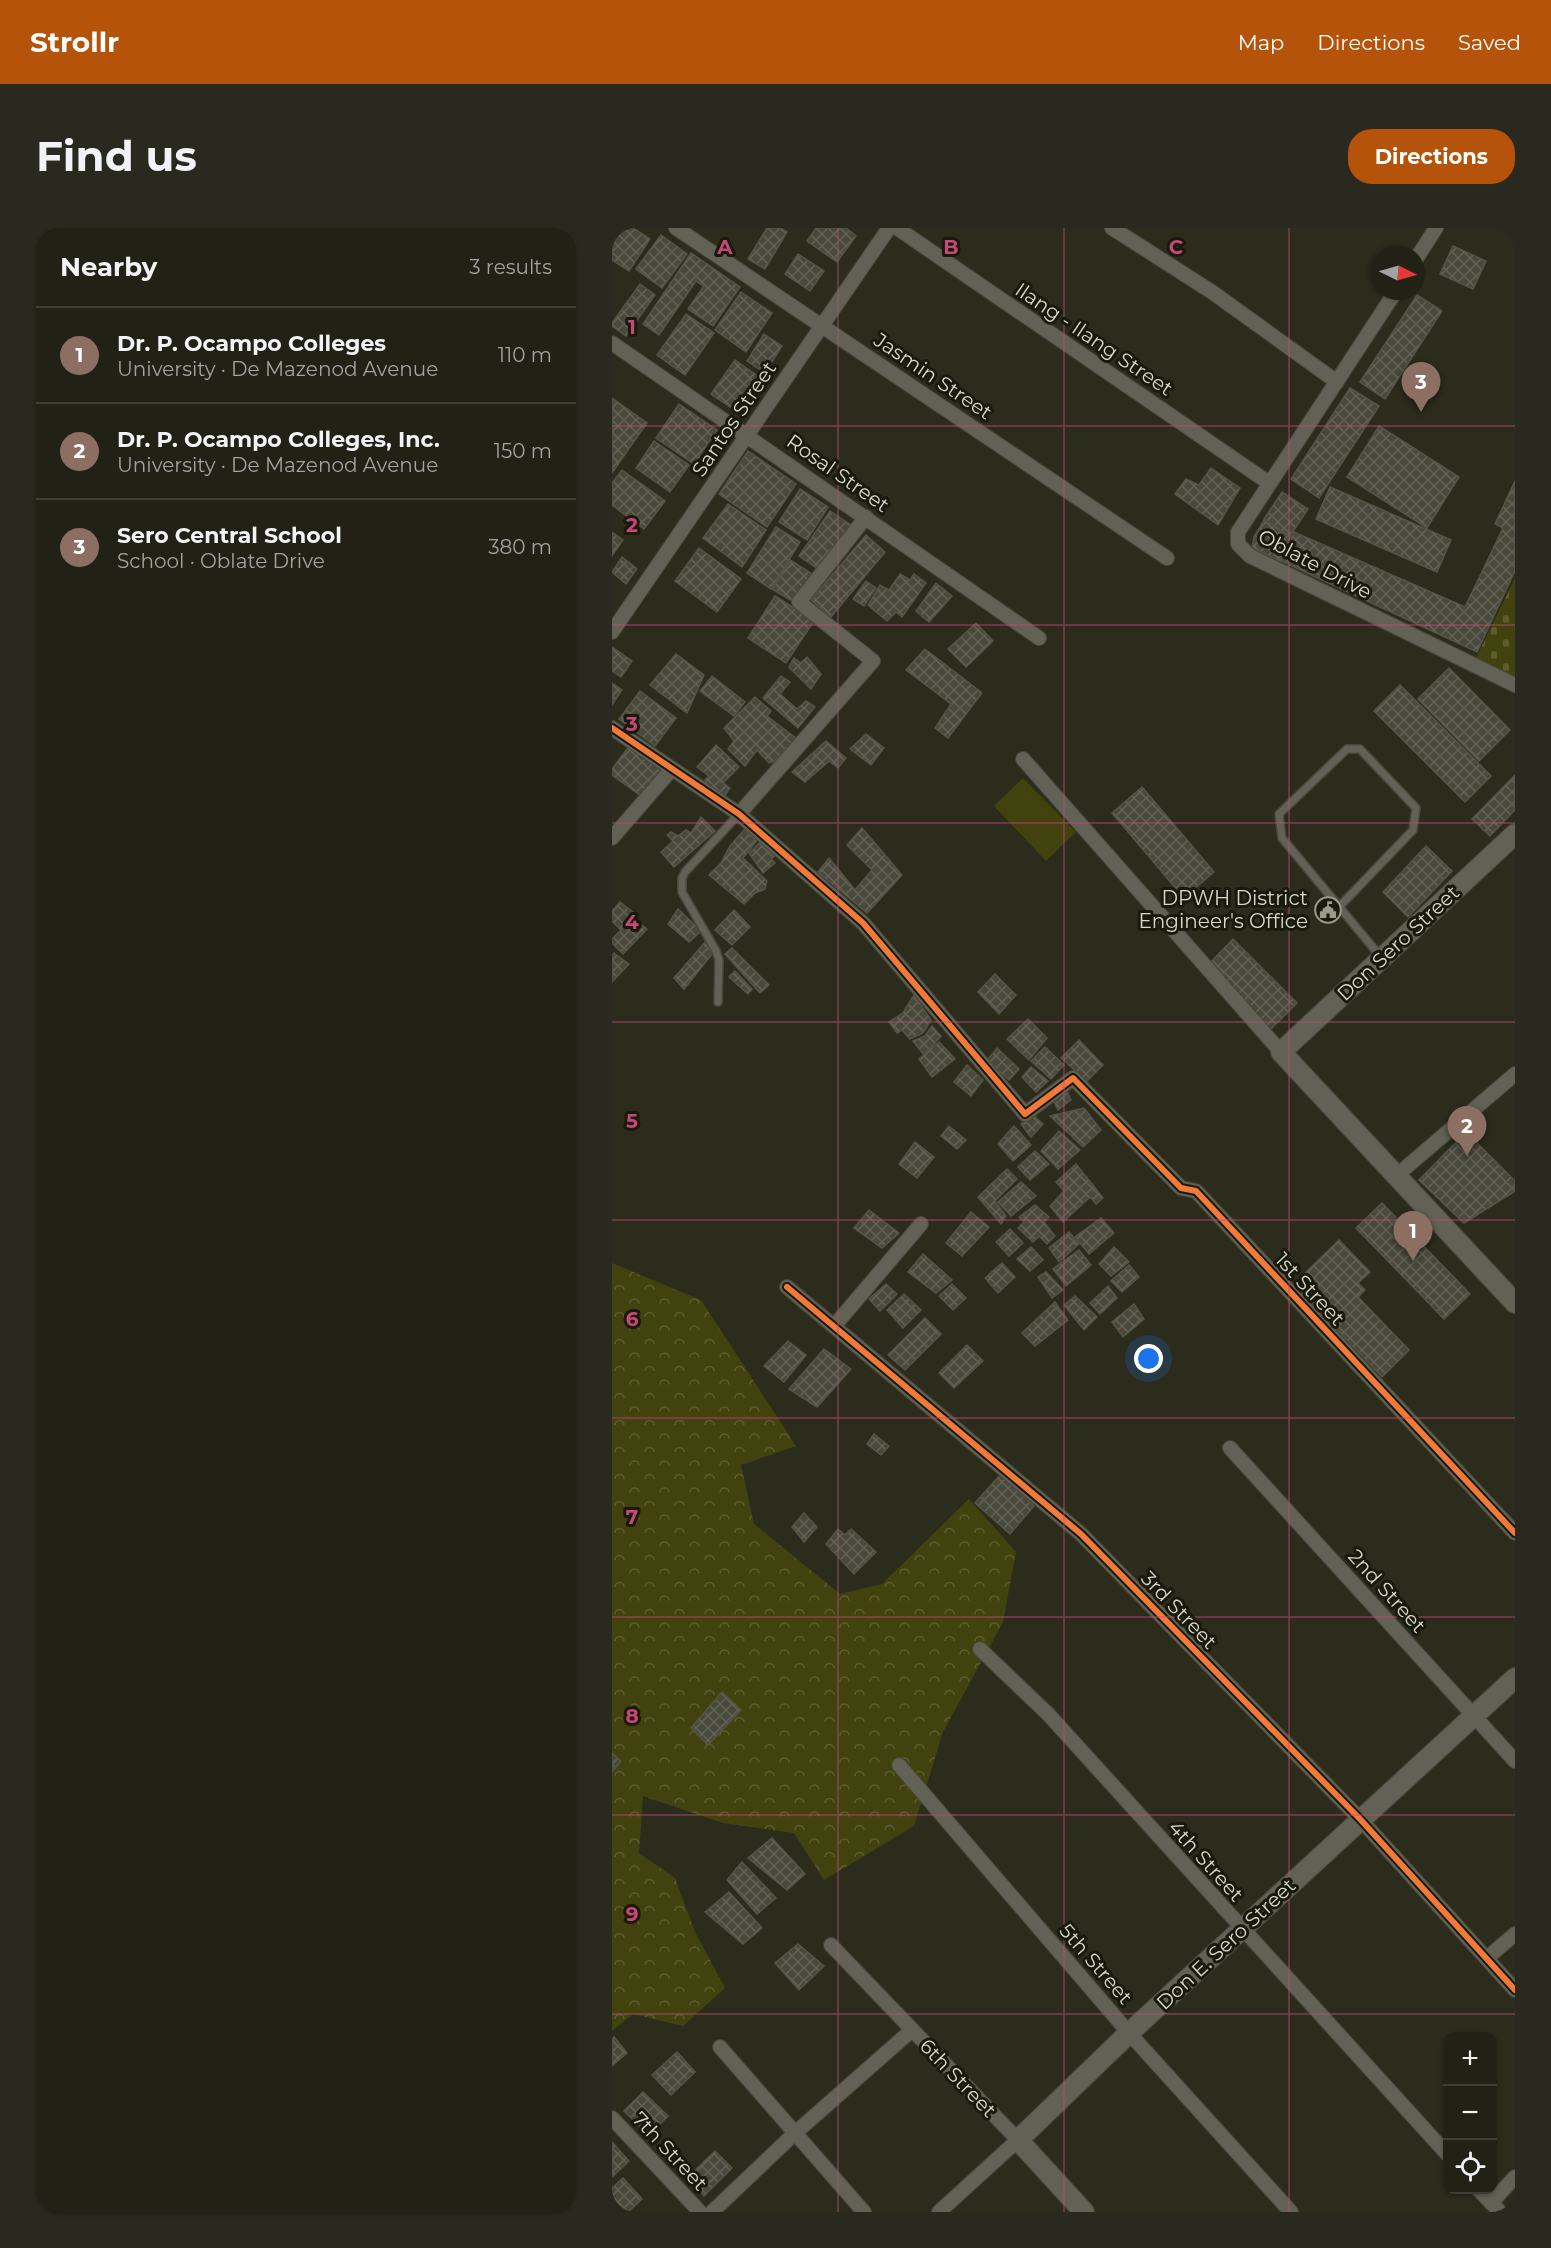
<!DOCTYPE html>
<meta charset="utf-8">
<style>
:root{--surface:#212116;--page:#29291f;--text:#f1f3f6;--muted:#a2a3a1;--line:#3e3e35;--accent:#b45309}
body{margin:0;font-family:Montserrat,sans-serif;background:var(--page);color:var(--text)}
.controls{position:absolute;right:18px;bottom:18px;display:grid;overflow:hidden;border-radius:12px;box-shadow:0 2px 4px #0004}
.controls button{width:54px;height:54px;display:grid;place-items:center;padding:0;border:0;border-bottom:2px solid var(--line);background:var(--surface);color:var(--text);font:30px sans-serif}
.compass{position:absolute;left:759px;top:18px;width:54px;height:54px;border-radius:50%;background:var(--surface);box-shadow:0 2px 4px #0004;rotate:95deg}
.you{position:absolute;left:537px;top:1131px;width:21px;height:21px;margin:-15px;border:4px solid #fff;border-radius:50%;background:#1a73e8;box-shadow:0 0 0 9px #1a73e833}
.badge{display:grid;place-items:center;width:39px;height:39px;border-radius:50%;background:var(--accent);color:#fff;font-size:20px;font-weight:700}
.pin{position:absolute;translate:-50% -50px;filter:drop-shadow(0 2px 3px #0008)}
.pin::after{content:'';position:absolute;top:32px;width:21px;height:18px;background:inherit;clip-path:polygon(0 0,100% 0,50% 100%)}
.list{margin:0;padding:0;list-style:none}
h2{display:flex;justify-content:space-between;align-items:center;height:78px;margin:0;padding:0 24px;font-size:26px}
h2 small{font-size:20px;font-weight:400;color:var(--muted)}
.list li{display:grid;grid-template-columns:39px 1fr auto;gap:18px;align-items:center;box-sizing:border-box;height:96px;padding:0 24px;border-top:2px solid var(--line)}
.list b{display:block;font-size:22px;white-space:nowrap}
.list p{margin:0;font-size:20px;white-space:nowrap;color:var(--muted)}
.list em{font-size:20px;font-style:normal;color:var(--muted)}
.icon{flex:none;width:33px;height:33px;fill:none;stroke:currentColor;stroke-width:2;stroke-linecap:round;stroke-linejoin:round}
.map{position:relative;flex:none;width:903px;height:1984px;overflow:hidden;border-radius:24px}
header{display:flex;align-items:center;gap:36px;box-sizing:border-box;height:84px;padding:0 30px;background:var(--accent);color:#fff}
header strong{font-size:28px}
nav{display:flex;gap:33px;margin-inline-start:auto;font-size:21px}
.intro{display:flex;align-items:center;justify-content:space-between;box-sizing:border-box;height:144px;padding:0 36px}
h1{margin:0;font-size:42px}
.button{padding:15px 27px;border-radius:24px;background:var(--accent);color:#fff;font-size:21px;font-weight:700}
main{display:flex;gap:36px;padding:0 36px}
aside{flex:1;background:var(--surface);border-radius:24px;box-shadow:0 2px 4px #0004}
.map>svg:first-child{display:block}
.forest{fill:url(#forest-crowns)}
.cemetery{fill:url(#cemetery-stones)}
.park{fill:#42420f}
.building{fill:url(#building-cross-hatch);stroke:#545447;stroke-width:1.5}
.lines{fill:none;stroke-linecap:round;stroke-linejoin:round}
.lane-casing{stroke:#47473a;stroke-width:10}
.street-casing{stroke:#47473a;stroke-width:16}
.secondary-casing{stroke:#47473a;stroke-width:22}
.lane{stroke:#616155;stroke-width:7}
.street{stroke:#616155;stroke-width:14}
.secondary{stroke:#616155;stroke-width:20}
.cycleway-casing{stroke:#19190d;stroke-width:10}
.cycleway{stroke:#f17a3a;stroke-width:6}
.grid{fill:none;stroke:#c74876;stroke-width:1.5;stroke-opacity:0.55}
.labels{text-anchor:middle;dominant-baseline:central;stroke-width:6;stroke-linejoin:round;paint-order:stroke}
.street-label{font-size:20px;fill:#d7d7c7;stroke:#19190d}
.poi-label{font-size:20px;fill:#d7d7c7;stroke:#19190d;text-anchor:end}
.grid-label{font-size:20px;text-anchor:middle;font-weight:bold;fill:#c74876;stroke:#19190d;stroke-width:6;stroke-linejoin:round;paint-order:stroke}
</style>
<header>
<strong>Strollr</strong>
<nav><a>Map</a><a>Directions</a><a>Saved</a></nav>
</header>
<div class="intro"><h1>Find us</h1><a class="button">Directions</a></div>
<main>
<aside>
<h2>Nearby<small>3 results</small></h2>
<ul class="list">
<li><span class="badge" style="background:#8d6e63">1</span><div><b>Dr. P. Ocampo Colleges</b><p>University · De Mazenod Avenue</p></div><em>110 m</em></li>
<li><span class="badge" style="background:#8d6e63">2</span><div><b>Dr. P. Ocampo Colleges, Inc.</b><p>University · De Mazenod Avenue</p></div><em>150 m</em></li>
<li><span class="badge" style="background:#8d6e63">3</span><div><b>Sero Central School</b><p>School · Oblate Drive</p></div><em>380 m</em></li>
</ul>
</aside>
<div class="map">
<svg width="903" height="1984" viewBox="0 0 903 1984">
<defs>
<pattern id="forest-crowns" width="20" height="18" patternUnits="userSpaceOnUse" patternTransform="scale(1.5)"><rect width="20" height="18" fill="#42420f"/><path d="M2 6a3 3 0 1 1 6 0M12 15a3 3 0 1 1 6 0" fill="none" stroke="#5d5d30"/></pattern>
<pattern id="cemetery-stones" width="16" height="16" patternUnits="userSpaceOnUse" patternTransform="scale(1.5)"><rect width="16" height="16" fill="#42420f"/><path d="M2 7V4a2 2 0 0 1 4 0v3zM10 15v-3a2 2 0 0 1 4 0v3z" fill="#5d5d30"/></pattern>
<pattern id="building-cross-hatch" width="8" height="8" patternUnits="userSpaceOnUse" patternTransform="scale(1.5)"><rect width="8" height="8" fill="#48483b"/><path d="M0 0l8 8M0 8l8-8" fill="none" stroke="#626256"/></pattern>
</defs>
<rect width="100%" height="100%" fill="#2c2c1d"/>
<polygon class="forest" points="0,1035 89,1072 184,1218 129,1237 142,1296 228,1366 270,1356 357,1271 404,1324 391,1394 331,1504 302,1598 212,1652 182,1605 111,1595 31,1568 27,1625 63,1650 83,1704 113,1760 71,1798 21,1786 0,1803"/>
<polygon class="cemetery" points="903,350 903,451 863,432"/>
<polygon class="park" points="411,550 464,604 434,633 382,578"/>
<g class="building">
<polygon points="0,0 21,0 38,11 17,43 0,32"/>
<polygon points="155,0 169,0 175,4 153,41 136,31"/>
<polygon points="204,0 234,0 244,8 225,34 195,13"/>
<polygon points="49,7 75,26 50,60 24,41"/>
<polygon points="841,18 874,33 861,61 828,46"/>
<polygon points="79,25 128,59 101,98 76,81 92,58 84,53 47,107 31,96"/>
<polygon points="186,26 212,43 198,63 173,46"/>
<polygon points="28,56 43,67 14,108 0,98 0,95"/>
<polygon points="129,64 160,85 134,124 103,102"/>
<polygon points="805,67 830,83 773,171 748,154"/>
<polygon points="74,86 102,105 73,147 45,127"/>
<polygon points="152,106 170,118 153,145 135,133"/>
<polygon points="123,132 150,151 127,185 99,166"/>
<polygon points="738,160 767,178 707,270 679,251"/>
<polygon points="0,170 35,195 0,245"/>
<polygon points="67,176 105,202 82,236 44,210"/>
<polygon points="767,198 847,249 815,300 735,249"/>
<polygon points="42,213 77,237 58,264 24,240"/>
<polygon points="136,223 184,256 155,299 107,266"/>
<polygon points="599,240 628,260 606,297 563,266 574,251 587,257"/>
<polygon points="10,242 53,273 32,301 0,277 0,255"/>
<polygon points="903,253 903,343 865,424 669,333 682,304 853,379 891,300 883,296"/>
<polygon points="718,259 839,312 825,344 704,291"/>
<polygon points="188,261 216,279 195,312 167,294"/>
<polygon points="670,264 696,281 678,308 652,291"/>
<polygon points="116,276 154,302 130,339 91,310"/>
<polygon points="218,283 239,297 209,343 187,328"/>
<polygon points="652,292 678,309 668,333 640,320 642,309"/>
<polygon points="164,299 188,314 159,361 135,345"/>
<polygon points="0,304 11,312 0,328"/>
<polygon points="254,307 273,324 219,389 199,372"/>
<polygon points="87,320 129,351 105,384 63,353"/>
<polygon points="10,329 25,341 14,356 0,344"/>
<polygon points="178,332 200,346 182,374 160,361"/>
<polygon points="288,346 298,352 302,346 314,355 290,389 284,384 275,393 256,377 268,357 277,362"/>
<polygon points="254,353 264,360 252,378 241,371"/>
<polygon points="324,355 340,368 317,394 304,383"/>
<polygon points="163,368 202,393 174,435 136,410"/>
<polygon points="364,395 381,413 354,439 336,421"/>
<polygon points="0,419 20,433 9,449 0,443"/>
<polygon points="313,421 370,465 336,510 323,500 339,476 294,442"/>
<polygon points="64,426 92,447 75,485 38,457"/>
<polygon points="195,429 209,446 199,461 177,439 182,430 189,435"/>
<polygon points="837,440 898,502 867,533 806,471"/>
<polygon points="100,448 133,474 122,488 88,463"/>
<polygon points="169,448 178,454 168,466 185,481 194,473 203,479 186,500 151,470"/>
<polygon points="0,455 10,462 0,477"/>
<polygon points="788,457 879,548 853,574 762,483"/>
<polygon points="28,463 64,490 43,518 7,491"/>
<polygon points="143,469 159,483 155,488 184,510 163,533 157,535 145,522 133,538 116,521 122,513 112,500"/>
<polygon points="254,506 272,520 259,537 238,521"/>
<polygon points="214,513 234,530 226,540 217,533 193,554 180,544"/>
<polygon points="18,517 49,541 29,568 0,547 0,541"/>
<polygon points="104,517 127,539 111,555 118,560 113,567 91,554 97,548 85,539"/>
<polygon points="903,547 903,582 878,608 860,591"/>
<polygon points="530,559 602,644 572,670 500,585"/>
<polygon points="89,589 103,603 62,639 49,624 61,613 55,607 59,604 66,608 74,602 79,605"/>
<polygon points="134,600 147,610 131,630 155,653 153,661 143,665 132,676 97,647 109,635 118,618"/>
<polygon points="250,600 290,647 255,685 206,644 217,630 243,662 260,642 235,617"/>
<polygon points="149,613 163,628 159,631 163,635 151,645 137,625"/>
<polygon points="814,618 840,643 796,689 771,664"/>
<polygon points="8,674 22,685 9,702 0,693 0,683"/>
<polygon points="66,681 89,703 77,714 56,696"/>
<polygon points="122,682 138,699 120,717 103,702"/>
<polygon points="21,690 35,701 11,726 0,715 0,711"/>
<polygon points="621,711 685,775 658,802 595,738"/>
<polygon points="94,713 101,725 72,761 62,750"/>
<polygon points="120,720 157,757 148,765 113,726"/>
<polygon points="2,725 17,736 0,754 0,728"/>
<polygon points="123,743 140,761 136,766 117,749"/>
<polygon points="383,746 404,767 387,786 366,764"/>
<polygon points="302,767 319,792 311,805 298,811 290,802 285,805 277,794 291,785"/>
<polygon points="416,791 435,810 417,832 395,811"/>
<polygon points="320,798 329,808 312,827 301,813 313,808"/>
<polygon points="467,812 491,837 475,853 449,830"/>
<polygon points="327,814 343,831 320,849 307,831"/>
<polygon points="433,819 452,837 439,851 419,833"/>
<polygon points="385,820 407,841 397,852 375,833"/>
<polygon points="355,837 371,852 359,868 342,854"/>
<polygon points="419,839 436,853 424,864 410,849"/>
<polygon points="454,861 459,872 446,882 440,869"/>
<polygon points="472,880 489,902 471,919 438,888"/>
<polygon points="420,886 431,896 419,909 409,896"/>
<polygon points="337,898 354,912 345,921 329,908"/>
<polygon points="402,898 419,917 401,933 386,916"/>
<polygon points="447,903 468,922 446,941 429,923"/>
<polygon points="854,904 903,953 903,963 852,995 807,952"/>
<polygon points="303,914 322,929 305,950 287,936"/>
<polygon points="423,923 437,936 418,952 406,939"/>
<polygon points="464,936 491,970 484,976 478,969 451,994 438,978 452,963 444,954"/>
<polygon points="395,941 405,951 383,973 394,988 389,996 366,969"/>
<polygon points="409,954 424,968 399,988 386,974"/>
<polygon points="770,975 858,1066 832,1091 744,1000"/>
<polygon points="423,977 437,989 432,994 443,1008 435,1016 427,1008 421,1014 406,1000 412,994 407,989"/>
<polygon points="257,982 287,1005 270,1020 242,1000"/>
<polygon points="359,984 377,999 350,1028 334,1015"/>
<polygon points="489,990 502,1005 477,1026 463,1009"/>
<polygon points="398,1001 411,1015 397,1028 384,1014"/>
<polygon points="457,1004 467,1016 447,1034 437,1020"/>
<polygon points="727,1012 758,1044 746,1055 753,1062 746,1069 797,1122 770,1149 682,1056"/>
<polygon points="419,1019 431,1032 418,1043 405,1031"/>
<polygon points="502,1019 517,1034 499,1048 487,1036"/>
<polygon points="467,1022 479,1037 454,1058 441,1041"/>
<polygon points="311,1026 340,1052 324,1065 296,1044"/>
<polygon points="390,1035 403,1049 386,1065 373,1050"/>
<polygon points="517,1037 527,1049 510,1064 499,1053"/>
<polygon points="434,1044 451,1062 440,1070 426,1049"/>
<polygon points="274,1056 285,1066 268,1083 257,1071"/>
<polygon points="340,1056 354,1070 341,1082 327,1068"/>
<polygon points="496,1058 505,1070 488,1086 478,1075"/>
<polygon points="292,1066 309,1082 291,1100 275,1082"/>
<polygon points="463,1068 485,1089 472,1102 452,1077"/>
<polygon points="443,1074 456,1092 423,1118 410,1105"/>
<polygon points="522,1076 532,1091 511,1109 500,1094"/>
<polygon points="313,1090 329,1106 293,1142 276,1127"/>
<polygon points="176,1113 194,1127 172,1154 152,1138"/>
<polygon points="355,1117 371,1133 342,1160 327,1145"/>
<polygon points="212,1121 239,1141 205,1179 177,1161"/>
<polygon points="262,1206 277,1218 269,1227 255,1216"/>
<polygon points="388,1247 422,1278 398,1306 363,1275"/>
<polygon points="192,1285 205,1299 192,1314 180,1299"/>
<polygon points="226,1301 233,1307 239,1301 264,1324 242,1346 214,1316"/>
<polygon points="110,1464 129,1482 96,1517 79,1500"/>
<polygon points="0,1525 9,1533 0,1544"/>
<polygon points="160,1610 193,1646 175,1662 136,1630"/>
<polygon points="130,1634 164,1670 145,1686 115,1652"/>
<polygon points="117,1664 150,1700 131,1716 93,1684"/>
<polygon points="186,1716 212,1738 187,1762 163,1735"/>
<polygon points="2,1809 15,1825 0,1838 0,1812"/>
<polygon points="65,1824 83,1844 59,1867 40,1847"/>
<polygon points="31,1864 56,1888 37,1907 12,1883"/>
<polygon points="0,1914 17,1933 0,1949"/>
<polygon points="103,1923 120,1940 92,1968 75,1950"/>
<polygon points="11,1950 30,1971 16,1984 0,1984 0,1960"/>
</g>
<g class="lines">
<g class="lane-casing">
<g id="lane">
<polyline points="727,679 801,602 804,580 748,521 735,521 667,586 670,610 768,728"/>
<polyline points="106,774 107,732 104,723 70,664 70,650 73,644 127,586"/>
</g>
</g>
<g class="street-casing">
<g id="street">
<polyline points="64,0 555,330"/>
<polyline points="285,0 657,255"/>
<polyline points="500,0 600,64 725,154"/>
<polyline points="804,31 824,0"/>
<polyline points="784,63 626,304 626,316 638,328 903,457"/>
<polyline points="0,115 427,410"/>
<polyline points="0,404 277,0"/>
<polyline points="0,500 127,586 251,695 413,886 461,850 569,960 584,963 903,1305"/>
<polyline points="411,531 669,824"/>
<polyline points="127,586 261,433 187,374 254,289"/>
<polyline points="0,610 59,542"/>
<polyline points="784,948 903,846"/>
<polyline points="175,1059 469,1306 748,1591 903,1762"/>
<polyline points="223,1097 309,996"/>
<polyline points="618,1220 903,1533"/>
<polyline points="368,1421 437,1487 836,1927"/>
<polyline points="287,1537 517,1805 679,1984"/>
<polyline points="219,1717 406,1912 327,1984"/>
<polyline points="875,1730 903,1706"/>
<polyline points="108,1819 252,1984"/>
<polyline points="0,1890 88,1984"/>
<polyline points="867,1962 888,1984"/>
<polyline points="879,1975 903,1949"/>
<polyline points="100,1984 182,1906 300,1802"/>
</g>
</g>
<g class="secondary-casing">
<g id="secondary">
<polyline points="903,606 669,824 903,1075"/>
<polyline points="472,1984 406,1912 517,1805 903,1450"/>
</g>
</g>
<use href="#lane" class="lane"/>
<use href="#street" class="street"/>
<use href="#secondary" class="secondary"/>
<g class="cycleway-casing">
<g id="cycleway">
<polyline points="0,500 127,586 251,695 413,886 461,850 569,960 584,963 903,1305"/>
<polyline points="175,1059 469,1306 748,1591 903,1762"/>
</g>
</g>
<use href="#cycleway" class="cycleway"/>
</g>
<path class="grid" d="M226 0V1984M452 0V1984M677 0V1984M0 198H903M0 397H903M0 595H903M0 794H903M0 992H903M0 1190H903M0 1389H903M0 1587H903M0 1786H903"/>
<defs>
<g id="civic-ring" transform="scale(1.35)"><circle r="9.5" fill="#19190d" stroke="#9b9b8c" stroke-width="1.5"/><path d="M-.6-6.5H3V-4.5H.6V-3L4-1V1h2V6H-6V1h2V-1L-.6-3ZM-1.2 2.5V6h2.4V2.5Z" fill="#9b9b8c"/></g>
</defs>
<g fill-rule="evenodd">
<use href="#civic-ring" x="716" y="682"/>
</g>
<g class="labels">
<g class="street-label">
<text transform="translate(482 111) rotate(34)">Ilang - Ilang Street</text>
<text transform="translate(321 148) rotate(34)">Jasmin Street</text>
<text transform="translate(122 191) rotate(-56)">Santos Street</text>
<text transform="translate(226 245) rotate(35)">Rosal Street</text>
<text transform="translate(703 336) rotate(28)">Oblate Drive</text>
<text transform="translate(786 715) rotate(-43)">Don Sero Street</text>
<text transform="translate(698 1061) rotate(47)">1st Street</text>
<text transform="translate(775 1363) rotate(48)">2nd Street</text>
<text transform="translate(567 1382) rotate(46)">3rd Street</text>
<text transform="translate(594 1633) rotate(48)">4th Street</text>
<text transform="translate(614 1716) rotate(-43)">Don E. Sero Street</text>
<text transform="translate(484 1736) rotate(49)">5th Street</text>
<text transform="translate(346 1850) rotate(46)">6th Street</text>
<text transform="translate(58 1923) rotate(47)">7th Street</text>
</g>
<g class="poi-label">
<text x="696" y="670">DPWH District<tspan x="696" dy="23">Engineer's Office</tspan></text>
</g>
</g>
<g class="grid-label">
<text x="113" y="26">A</text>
<text x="339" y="26">B</text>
<text x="564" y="26">C</text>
<text x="20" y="106">1</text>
<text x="20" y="304">2</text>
<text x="20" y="503">3</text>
<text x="20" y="701">4</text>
<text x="20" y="900">5</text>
<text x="20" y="1098">6</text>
<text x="20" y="1296">7</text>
<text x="20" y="1495">8</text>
<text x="20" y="1693">9</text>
</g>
</svg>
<div class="controls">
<button>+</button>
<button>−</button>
<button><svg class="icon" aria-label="locate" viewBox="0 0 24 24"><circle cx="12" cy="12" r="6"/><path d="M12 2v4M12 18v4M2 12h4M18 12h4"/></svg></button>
</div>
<svg class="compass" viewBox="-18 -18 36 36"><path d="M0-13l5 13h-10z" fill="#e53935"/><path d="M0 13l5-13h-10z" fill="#a2a3a1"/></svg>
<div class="you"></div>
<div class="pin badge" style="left:801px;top:1033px;background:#8d6e63">1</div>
<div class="pin badge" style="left:855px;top:928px;background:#8d6e63">2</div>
<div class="pin badge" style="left:809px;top:184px;background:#8d6e63">3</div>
</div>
</main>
